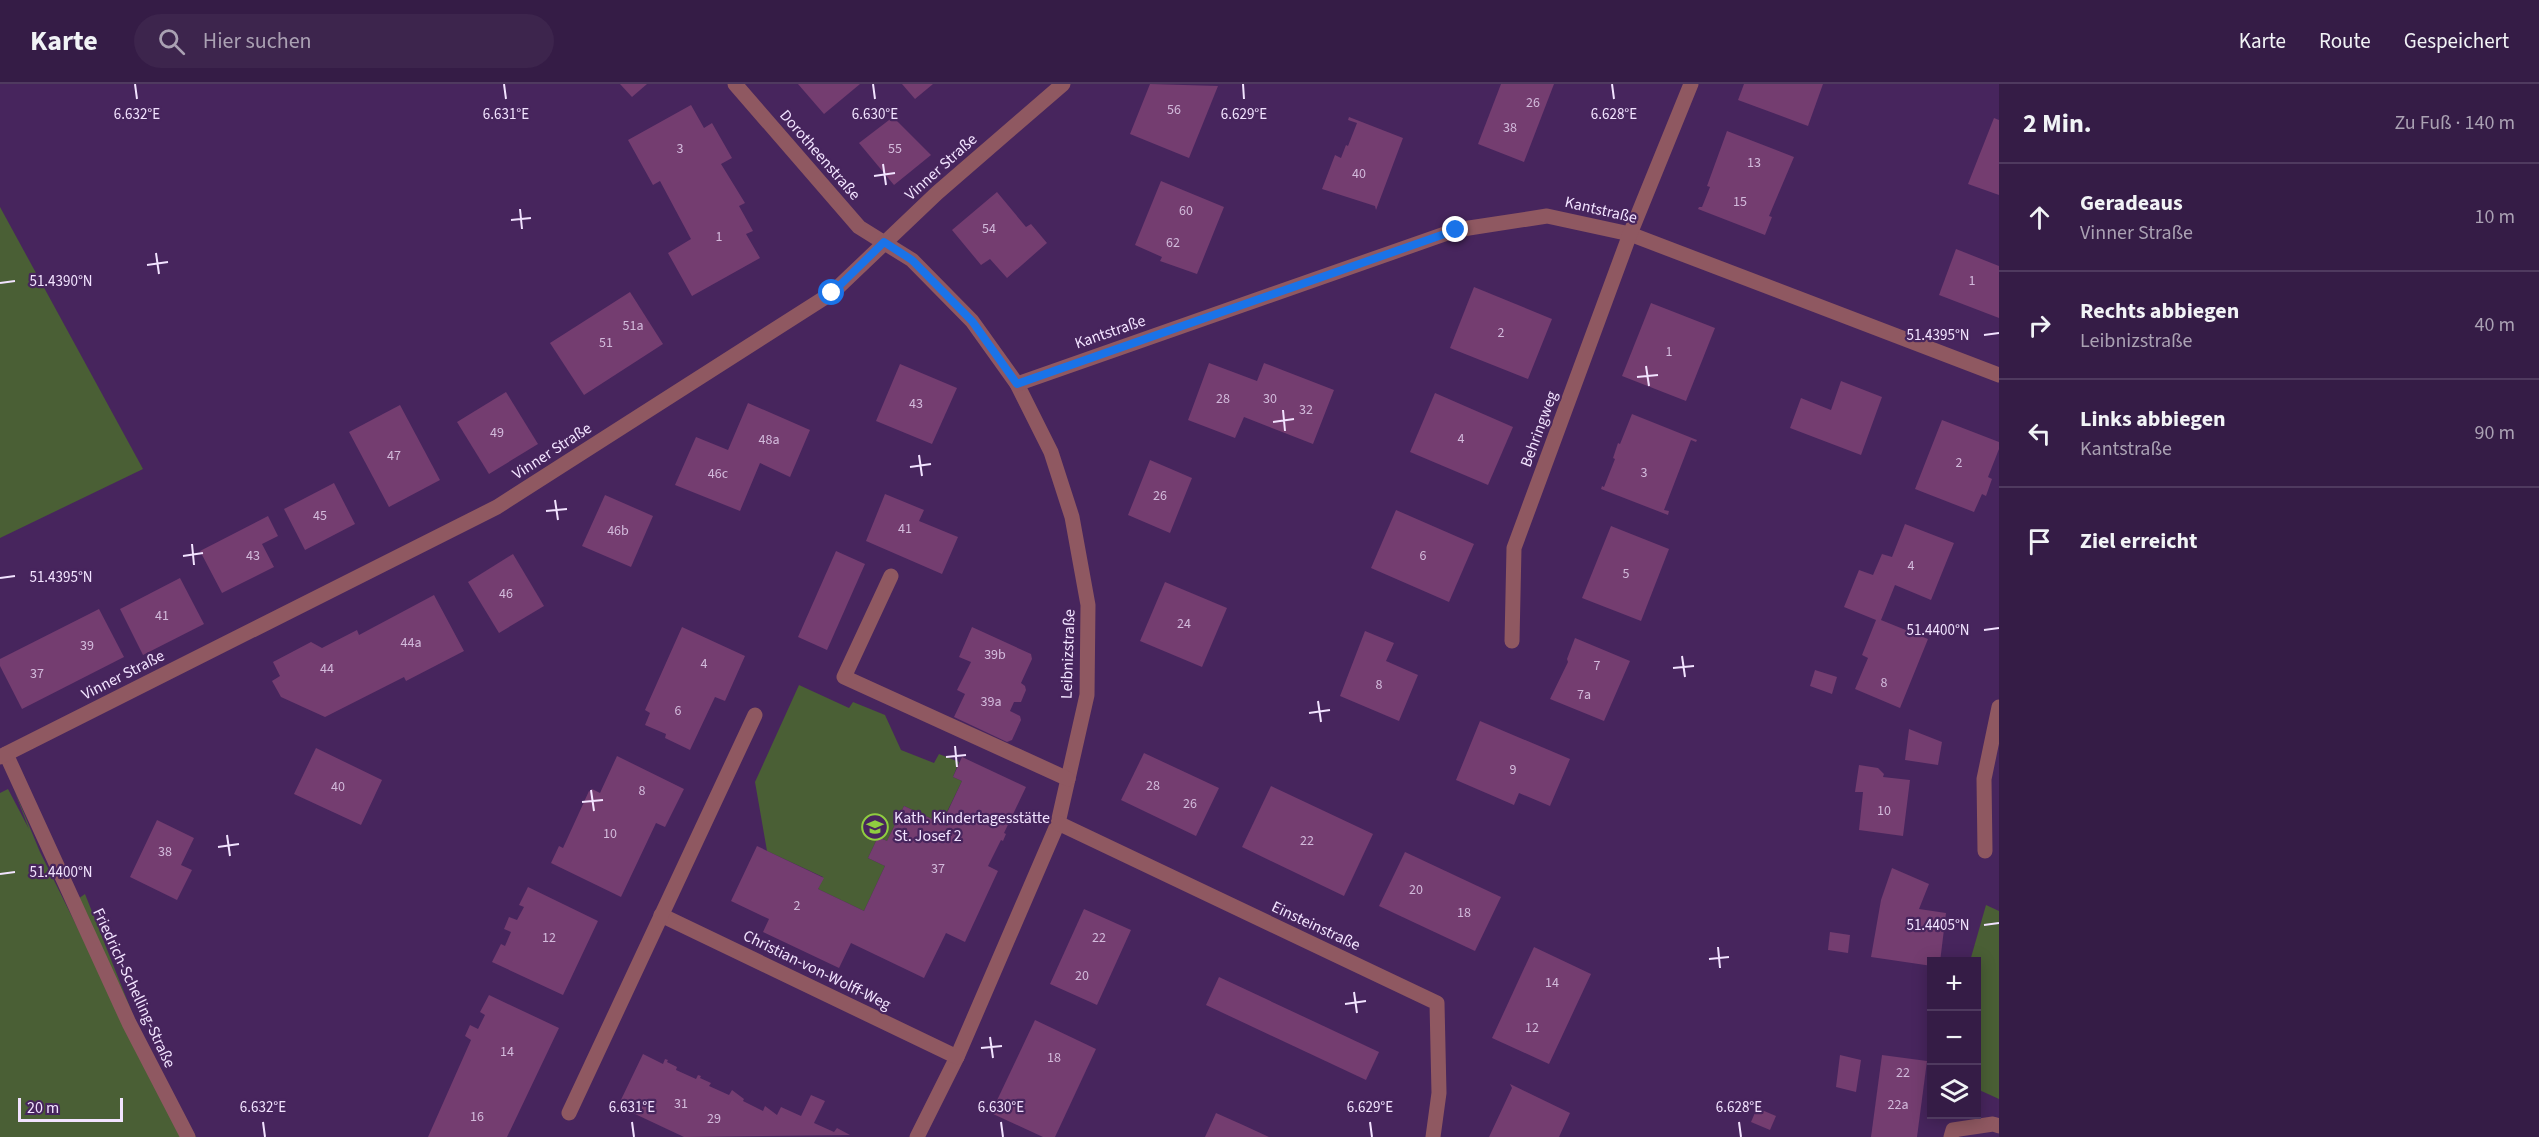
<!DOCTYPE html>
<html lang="de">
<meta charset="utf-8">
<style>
:root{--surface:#351c46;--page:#3d254d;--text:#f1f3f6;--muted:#aaa1b3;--line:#4f3a5f}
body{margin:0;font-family:"Source Sans 3",sans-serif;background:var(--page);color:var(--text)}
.controls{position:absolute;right:18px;bottom:18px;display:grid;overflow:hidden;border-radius:0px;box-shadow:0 3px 15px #0003}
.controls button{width:54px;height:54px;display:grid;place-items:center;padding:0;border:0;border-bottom:2px solid var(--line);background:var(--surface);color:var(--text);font:30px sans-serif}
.scale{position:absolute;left:18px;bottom:15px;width:105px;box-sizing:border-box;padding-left:6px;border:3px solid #f2e3ff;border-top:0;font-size:16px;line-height:21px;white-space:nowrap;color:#f2e3ff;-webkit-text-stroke:4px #47255d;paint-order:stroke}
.stop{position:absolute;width:18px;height:18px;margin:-14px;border:4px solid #1a73e8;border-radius:50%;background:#fff}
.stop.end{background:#1a73e8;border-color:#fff;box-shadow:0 2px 6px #0008}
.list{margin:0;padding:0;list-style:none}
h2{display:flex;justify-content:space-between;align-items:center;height:78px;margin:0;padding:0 24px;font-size:26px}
h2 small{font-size:20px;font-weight:400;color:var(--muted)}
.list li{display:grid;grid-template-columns:39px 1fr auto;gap:18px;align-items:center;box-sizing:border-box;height:108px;padding:0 24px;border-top:2px solid var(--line)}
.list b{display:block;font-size:22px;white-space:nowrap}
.list p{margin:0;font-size:20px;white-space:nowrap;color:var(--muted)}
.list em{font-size:20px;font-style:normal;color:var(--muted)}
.icon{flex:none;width:33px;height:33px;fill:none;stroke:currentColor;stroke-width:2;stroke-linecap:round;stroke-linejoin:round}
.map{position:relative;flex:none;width:1999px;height:1053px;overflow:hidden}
header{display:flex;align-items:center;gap:36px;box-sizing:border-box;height:84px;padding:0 30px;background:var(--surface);border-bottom:2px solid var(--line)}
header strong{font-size:28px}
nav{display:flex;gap:33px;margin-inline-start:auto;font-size:21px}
.search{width:420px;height:54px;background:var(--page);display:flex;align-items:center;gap:15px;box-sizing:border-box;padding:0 21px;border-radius:33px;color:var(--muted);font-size:22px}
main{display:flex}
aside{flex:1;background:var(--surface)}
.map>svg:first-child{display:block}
.green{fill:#4a5f35}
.building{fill:#743d70}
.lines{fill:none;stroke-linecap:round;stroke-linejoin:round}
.minor{stroke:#8f5861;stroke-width:15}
.route{stroke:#1a73e8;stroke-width:8}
.ticks{fill:none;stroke:#f2e3ff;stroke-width:2}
.labels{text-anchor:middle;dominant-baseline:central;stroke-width:4.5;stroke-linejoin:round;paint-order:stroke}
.number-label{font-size:14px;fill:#d2badb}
.street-label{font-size:16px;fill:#f2e3ff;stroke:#47255d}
.poi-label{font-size:16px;fill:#f2e3ff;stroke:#47255d;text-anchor:start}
.ticks-label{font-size:15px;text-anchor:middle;fill:#f2e3ff;stroke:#47255d;stroke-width:4.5;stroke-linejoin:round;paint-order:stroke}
</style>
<header>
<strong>Karte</strong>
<div class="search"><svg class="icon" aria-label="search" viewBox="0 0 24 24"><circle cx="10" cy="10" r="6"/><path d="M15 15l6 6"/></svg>Hier suchen</div>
<nav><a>Karte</a><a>Route</a><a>Gespeichert</a></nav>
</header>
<main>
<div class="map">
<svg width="1999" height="1053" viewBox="0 0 1999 1053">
<rect width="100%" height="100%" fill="#47255d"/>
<g class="green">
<polygon points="0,123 143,385 0,454"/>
<polygon points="799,601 849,624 853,618 885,631 901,666 934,679 939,670 959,678 953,693 962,697 945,732 950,735 947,742 904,722 887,757 878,753 868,774 885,782 864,827 818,805 823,793 767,767 755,698"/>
<polygon points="13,703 40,768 181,1053 0,1053 0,709 8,705 29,745"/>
<polygon points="85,810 139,946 196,1053 188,1053 75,817"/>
<polygon points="1986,821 1999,827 1999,1015 1977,1005 1976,878 1970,877"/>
</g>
<g class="building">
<polygon points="620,0 647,0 632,13"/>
<polygon points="798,0 860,0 824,30"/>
<polygon points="902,0 933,0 915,15"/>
<polygon points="1150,0 1218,2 1189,74 1130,50"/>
<polygon points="1501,0 1554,0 1524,78 1478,60"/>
<polygon points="1744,0 1823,0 1808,42 1738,16"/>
<polygon points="691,21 704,44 712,39 732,74 721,80 745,119 739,122 753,147 746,150 760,174 692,212 668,169 691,155 660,97 653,101 628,56"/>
<polygon points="893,33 931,71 894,101 859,59"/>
<polygon points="1349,33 1403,54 1376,126 1375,122 1322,105 1335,71 1341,74 1346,61 1348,62 1357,39 1348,36"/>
<polygon points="1994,34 1999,36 1999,111 1968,100"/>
<polygon points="1727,47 1794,73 1769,132 1772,133 1765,151 1698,125 1699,123 1702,123 1710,103 1707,102"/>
<polygon points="1161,97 1224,123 1197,190 1160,177 1162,173 1135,161"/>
<polygon points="997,108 1026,143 1031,140 1047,159 1007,194 990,175 981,181 952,146"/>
<polygon points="1956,165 1999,182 1999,234 1939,211"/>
<polygon points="1474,203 1552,235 1528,295 1450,264"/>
<polygon points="630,208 663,260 584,311 550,259"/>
<polygon points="1651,219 1715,244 1686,317 1622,292"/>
<polygon points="1209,279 1257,297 1264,279 1334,306 1313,360 1244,333 1235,354 1188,336"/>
<polygon points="900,280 957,304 932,360 876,337"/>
<polygon points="1841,297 1882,313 1861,371 1790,344 1801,314 1831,326"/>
<polygon points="506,308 538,360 489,390 457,338"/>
<polygon points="1435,309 1513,343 1488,401 1410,368"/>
<polygon points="748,319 810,346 790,393 760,379 740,427 675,401 696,353 728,366"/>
<polygon points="400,321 440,396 389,423 349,348"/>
<polygon points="1632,330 1697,356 1696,358 1691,356 1664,426 1669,427 1668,431 1601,405 1602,402 1604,403 1615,375 1613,374 1618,359 1620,360"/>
<polygon points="1942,336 1999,358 1999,365 1988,393 1992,395 1986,412 1982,410 1974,428 1915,405"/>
<polygon points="1150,376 1192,394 1170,449 1128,431"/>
<polygon points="334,399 355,440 305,466 284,425"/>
<polygon points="885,410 924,426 919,437 958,453 942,490 866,457"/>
<polygon points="605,411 653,432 631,483 582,462"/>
<polygon points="1396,426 1474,460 1449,518 1371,484"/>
<polygon points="268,432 278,452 262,460 274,483 222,509 200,467"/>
<polygon points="1905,440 1954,459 1931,516 1895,501 1881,536 1928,555 1900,624 1855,605 1868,574 1862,571 1876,536 1844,523 1859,486 1873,491 1882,470 1892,473"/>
<polygon points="1611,442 1669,465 1641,537 1582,514"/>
<polygon points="836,467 865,480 827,566 798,553"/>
<polygon points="513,470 544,522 499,549 468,498"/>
<polygon points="180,494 204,540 143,571 120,525"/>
<polygon points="1165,498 1227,524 1202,583 1140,557"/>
<polygon points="434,511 464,567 406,597 404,593 325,633 281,613 272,597 280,592 273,578 311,558 322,564 357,546 359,551"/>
<polygon points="99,525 124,573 22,625 0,582 0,575"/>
<polygon points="682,543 745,572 725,617 715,613 690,666 665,654 666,650 645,641 650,629 645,626"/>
<polygon points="972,543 1031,570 1032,575 1021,599 1025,602 1026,606 1021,618 1014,618 1010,627 1020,632 1021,636 1012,656 1007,658 954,633 965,610 957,606 971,578 959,573"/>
<polygon points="1365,547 1394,559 1386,577 1418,591 1399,637 1340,612"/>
<polygon points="1575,554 1630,577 1604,637 1550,615 1568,578 1567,575"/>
<polygon points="1815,586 1837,593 1832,610 1810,602"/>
<polygon points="1480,637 1570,675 1550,722 1519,709 1514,721 1456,696"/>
<polygon points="1909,645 1942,658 1938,681 1905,676"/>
<polygon points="316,664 382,696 361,741 294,710"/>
<polygon points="1144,669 1219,704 1196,752 1121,716"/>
<polygon points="617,672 684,705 665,743 656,739 621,813 551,779 559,762 563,764 589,707 591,708 592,705 600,709"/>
<polygon points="962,673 1026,703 1004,749 1006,750 1003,757 1001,756 988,782 998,787 965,858 946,849 924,894 851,859 839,884 763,848 769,835 731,817 757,762 824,794 818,805 864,827 885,782 868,774 878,753 887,757 904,722 947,742 950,735 945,733 962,697 953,693"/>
<polygon points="1859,681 1878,684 1884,690 1883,693 1910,696 1903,752 1859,746 1863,708 1855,708"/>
<polygon points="1271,702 1373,750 1344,812 1242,763"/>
<polygon points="157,736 194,754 181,781 192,786 177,816 130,793"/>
<polygon points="1405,768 1501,813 1475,867 1379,822"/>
<polygon points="1892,784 1929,800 1919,825 1946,829 1940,878 1932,878 1932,882 1871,873 1881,816"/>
<polygon points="528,803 598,837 563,911 492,878 501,860 505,862 511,848 504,845 509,833 517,836 524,823 519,821"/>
<polygon points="1084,825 1131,846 1097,921 1050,900"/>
<polygon points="1830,848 1850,851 1848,869 1828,866"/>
<polygon points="1534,863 1591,890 1549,980 1492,954"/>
<polygon points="1219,893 1379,968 1366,996 1206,921"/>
<polygon points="489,911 559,944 507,1053 428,1053 471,956 465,952 470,941 478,945 485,931 480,928"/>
<polygon points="1035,936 1096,965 1055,1053 1043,1053 991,1029"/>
<polygon points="643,970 663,980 665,975 668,976 667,978 677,983 676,986 696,995 698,991 701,992 700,994 711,999 709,1002 729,1011 732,1006 744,1015 743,1017 763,1027 765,1022 777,1031 781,1023 801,1032 811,1011 825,1017 814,1039 834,1048 837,1044 850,1051 684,1053 618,1022"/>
<polygon points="1840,971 1861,976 1856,1008 1836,1003"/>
<polygon points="1882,971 1927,977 1917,1053 1871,1053"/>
<polygon points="1510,1000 1570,1029 1559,1053 1489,1053 1512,1004"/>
<polygon points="1757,1024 1776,1032 1770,1046 1751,1038"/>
<polygon points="1216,1029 1243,1041 1269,1053 1205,1053"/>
</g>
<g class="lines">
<g class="minor">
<polyline points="735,0 859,143 912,176 972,237 1017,300 1051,368 1072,433 1088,521 1087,611 1058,739 957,973 917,1053"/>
<polyline points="1017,300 1456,146 1547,132 1630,150 1999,291"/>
<polyline points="891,492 844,593 1068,695"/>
<polyline points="1512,557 1514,464 1630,150 1691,0"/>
<polyline points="6,670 129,939 188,1053"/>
<polyline points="0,673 497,423 832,209 937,109 1063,0"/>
<polyline points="1058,739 1437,919 1439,1009 1433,1053"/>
<polyline points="1985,767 1984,695 1999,623"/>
<polyline points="661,831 957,973"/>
<polyline points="569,1029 755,631"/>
<polyline points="1951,1053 1953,1046 1993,1040 1999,1042"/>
</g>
</g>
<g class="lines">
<polyline class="route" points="832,209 884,158 912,176 972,237 1017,300 1456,146"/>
</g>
<path class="ticks" d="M135 0 137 15M504 0 506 15M873 0 875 15M1243 0 1244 15M1612 0 1614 15M883 80 886 101M874 92 895 89M520 125 522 145M511 136 531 134M156 169 159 190M147 181 168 178M0 199 15 197M1984 251 1999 249M1646 282 1649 302M1637 293 1658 291M1283 326 1285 347M1273 338 1294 335M919 371 922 392M910 383 931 380M555 416 558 436M546 427 567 425M192 460 194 481M183 472 203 469M0 494 15 492M1984 546 1999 544M1682 572 1685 593M1673 584 1694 582M1318 617 1321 638M1309 629 1330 626M955 662 957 683M946 673 966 671M591 706 594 727M582 718 603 716M227 751 230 772M218 763 239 760M0 790 15 788M1984 841 1999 839M1718 863 1720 884M1709 875 1729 873M1354 908 1357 929M1345 920 1366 917M990 953 993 974M981 964 1002 962M263 1038 265 1053M632 1038 634 1053M1001 1038 1003 1053M1370 1038 1372 1053M1739 1038 1741 1053"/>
<defs>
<g id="school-ring" transform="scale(1.35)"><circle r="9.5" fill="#47255d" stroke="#90cd40" stroke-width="1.5"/><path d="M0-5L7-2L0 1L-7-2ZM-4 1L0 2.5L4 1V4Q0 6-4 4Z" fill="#90cd40"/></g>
</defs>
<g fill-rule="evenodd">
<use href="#school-ring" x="875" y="743"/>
</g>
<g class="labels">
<g class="number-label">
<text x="1533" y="19">26</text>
<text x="1174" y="26">56</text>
<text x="1510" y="44">38</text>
<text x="680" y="65">3</text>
<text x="895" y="65">55</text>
<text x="1754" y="79">13</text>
<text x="1359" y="90">40</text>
<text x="1740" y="118">15</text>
<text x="1186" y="127">60</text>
<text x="989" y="145">54</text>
<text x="719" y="153">1</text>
<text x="1173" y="159">62</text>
<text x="1972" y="197">1</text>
<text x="633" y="242">51a</text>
<text x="1501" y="249">2</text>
<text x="606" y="259">51</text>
<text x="1669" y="268">1</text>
<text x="1223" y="315">28</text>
<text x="1270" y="315">30</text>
<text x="916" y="320">43</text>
<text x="1306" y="326">32</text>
<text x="497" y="349">49</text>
<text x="1461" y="355">4</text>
<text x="769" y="356">48a</text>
<text x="394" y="372">47</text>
<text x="1959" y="379">2</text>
<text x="1644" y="389">3</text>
<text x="718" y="390">46c</text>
<text x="1160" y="412">26</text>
<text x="320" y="432">45</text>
<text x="905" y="445">41</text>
<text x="618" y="447">46b</text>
<text x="253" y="472">43</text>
<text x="1423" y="472">6</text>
<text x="1911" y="482">4</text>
<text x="1626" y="490">5</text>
<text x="506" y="510">46</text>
<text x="162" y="532">41</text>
<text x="1184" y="540">24</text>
<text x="411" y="559">44a</text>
<text x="87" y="562">39</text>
<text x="995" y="571">39b</text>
<text x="704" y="580">4</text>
<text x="1597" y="582">7</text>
<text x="327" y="585">44</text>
<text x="37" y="590">37</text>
<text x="1884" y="599">8</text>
<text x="1379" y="601">8</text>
<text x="1584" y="611">7a</text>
<text x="991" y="618">39a</text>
<text x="678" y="627">6</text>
<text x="1513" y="686">9</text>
<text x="1153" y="702">28</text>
<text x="338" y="703">40</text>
<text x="642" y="707">8</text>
<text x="1190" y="720">26</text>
<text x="1884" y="727">10</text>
<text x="610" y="750">10</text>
<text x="1307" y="757">22</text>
<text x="165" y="768">38</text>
<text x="938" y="785">37</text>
<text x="1416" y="806">20</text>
<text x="797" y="822">2</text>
<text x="1464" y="829">18</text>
<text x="549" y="854">12</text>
<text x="1099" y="854">22</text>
<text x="1082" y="892">20</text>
<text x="1552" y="899">14</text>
<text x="1532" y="944">12</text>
<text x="507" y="968">14</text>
<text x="1054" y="974">18</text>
<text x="1903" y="989">22</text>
<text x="681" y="1020">31</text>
<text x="1898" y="1021">22a</text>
<text x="477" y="1033">16</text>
<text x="714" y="1035">29</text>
</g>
<g class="street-label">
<text transform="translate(820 71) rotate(49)">Dorotheenstraße</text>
<text transform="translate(941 83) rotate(-42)">Vinner Straße</text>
<text transform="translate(1601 126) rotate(13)">Kantstraße</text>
<text transform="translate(1110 248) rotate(-19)">Kantstraße</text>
<text transform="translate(1539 345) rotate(-70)">Behringweg</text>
<text transform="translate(552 367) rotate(-33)">Vinner Straße</text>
<text transform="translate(1068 570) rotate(-88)">Leibnizstraße</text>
<text transform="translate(123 591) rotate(-27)">Vinner Straße</text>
<text transform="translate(1316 842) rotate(25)">Einsteinstraße</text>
<text transform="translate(817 886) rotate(26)">Christian-von-Wolff-Weg</text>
<text transform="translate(134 904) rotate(65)">Friedrich-Schelling-Straße</text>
</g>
<g class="poi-label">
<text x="894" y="734">Kath. Kindertagesstätte<tspan x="894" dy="18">St. Josef 2</tspan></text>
</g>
</g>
<g class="ticks-label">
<text x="137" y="35">6.632°E</text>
<text x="506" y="35">6.631°E</text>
<text x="875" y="35">6.630°E</text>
<text x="1244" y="35">6.629°E</text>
<text x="1614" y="35">6.628°E</text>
<text x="61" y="202">51.4390°N</text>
<text x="1938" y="256">51.4395°N</text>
<text x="61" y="498">51.4395°N</text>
<text x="1938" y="551">51.4400°N</text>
<text x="61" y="793">51.4400°N</text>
<text x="1938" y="846">51.4405°N</text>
<text x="263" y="1028">6.632°E</text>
<text x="632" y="1028">6.631°E</text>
<text x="1001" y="1028">6.630°E</text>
<text x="1370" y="1028">6.629°E</text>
<text x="1739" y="1028">6.628°E</text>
</g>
</svg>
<div class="controls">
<button>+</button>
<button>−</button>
<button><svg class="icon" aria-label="layers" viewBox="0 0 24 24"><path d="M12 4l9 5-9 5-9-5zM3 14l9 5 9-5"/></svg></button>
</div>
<div class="scale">20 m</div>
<div class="stop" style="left:832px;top:209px"></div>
<div class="stop end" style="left:1456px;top:146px"></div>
</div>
<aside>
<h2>2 Min.<small>Zu Fuß · 140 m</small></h2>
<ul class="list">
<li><svg class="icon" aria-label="ahead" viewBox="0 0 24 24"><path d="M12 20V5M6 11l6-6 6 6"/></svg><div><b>Geradeaus</b><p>Vinner Straße</p></div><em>10 m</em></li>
<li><svg class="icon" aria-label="right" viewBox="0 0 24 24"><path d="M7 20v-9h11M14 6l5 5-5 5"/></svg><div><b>Rechts abbiegen</b><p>Leibnizstraße</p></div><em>40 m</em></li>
<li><svg class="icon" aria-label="left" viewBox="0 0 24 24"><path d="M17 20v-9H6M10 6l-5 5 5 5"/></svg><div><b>Links abbiegen</b><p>Kantstraße</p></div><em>90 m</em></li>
<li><svg class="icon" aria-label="arrive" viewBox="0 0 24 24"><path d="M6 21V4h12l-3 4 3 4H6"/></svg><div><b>Ziel erreicht</b></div></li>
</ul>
</aside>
</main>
